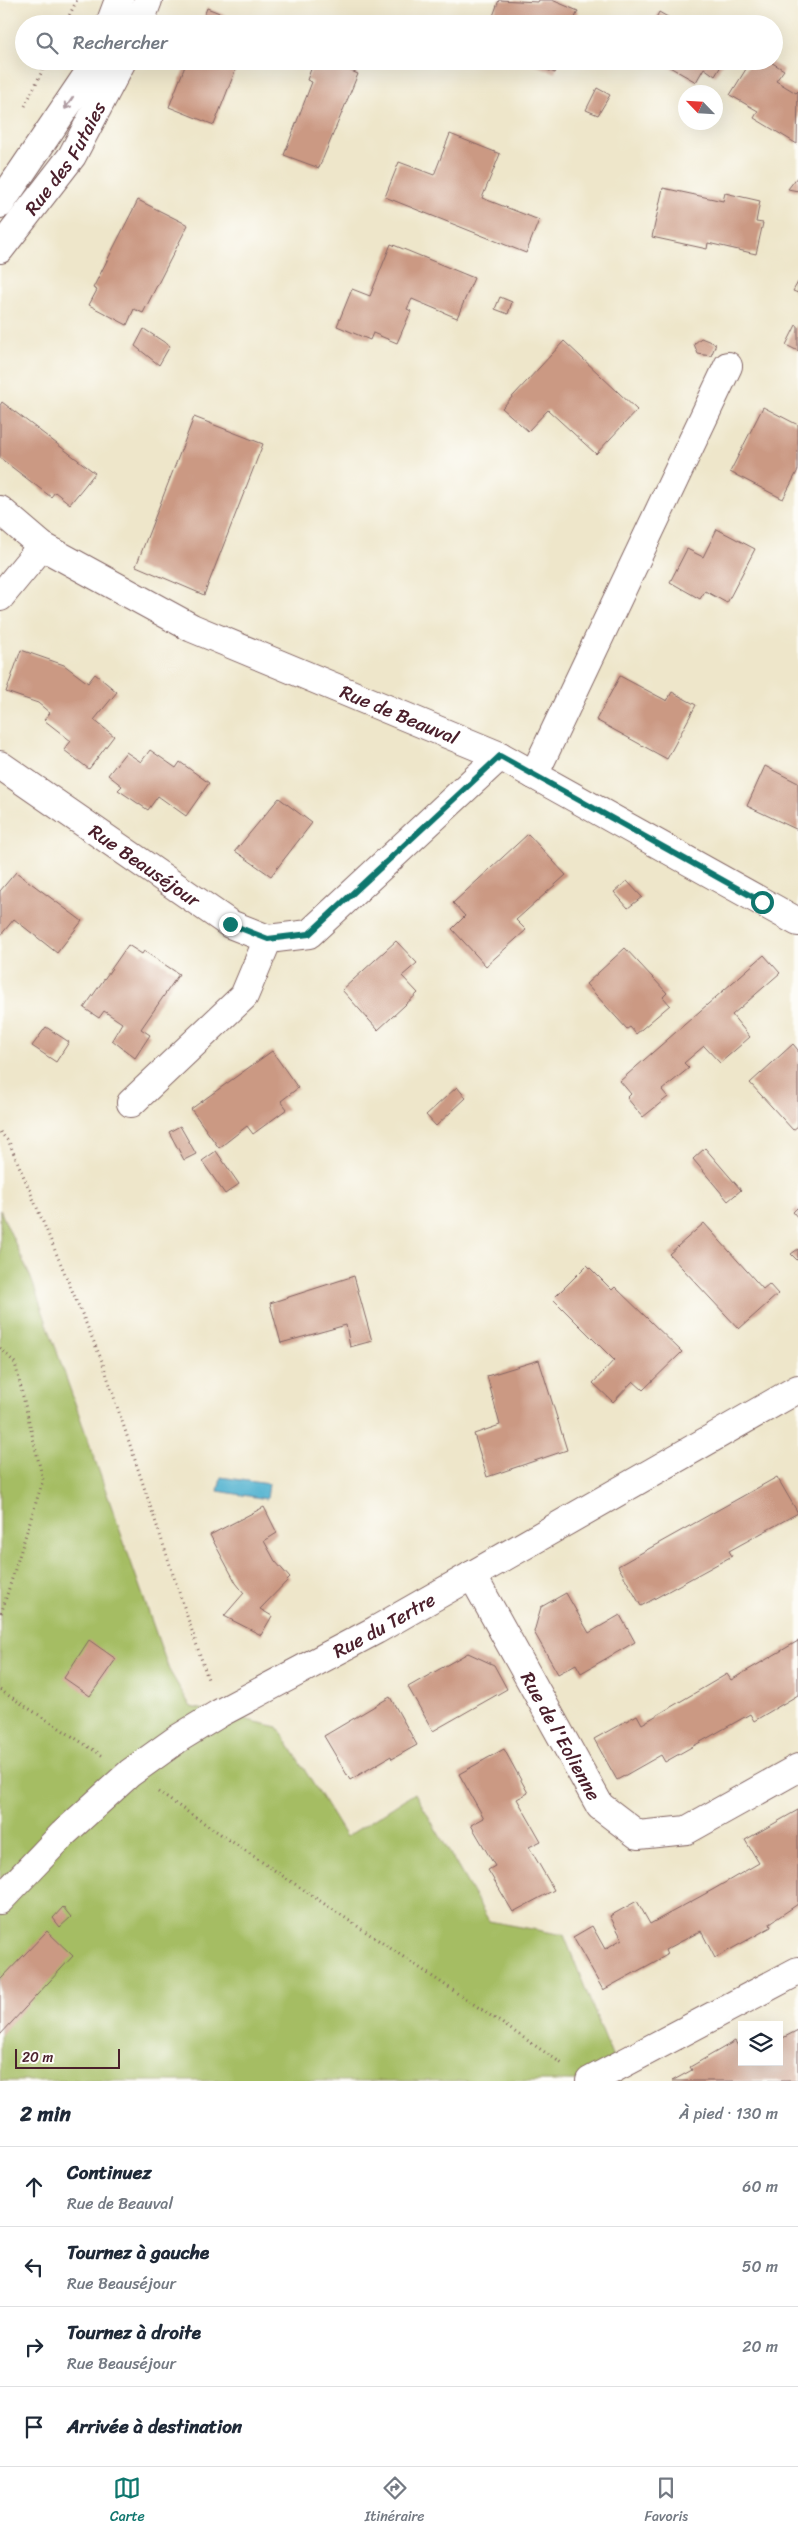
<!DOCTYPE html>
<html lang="fr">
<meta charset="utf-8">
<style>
:root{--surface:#fff;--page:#f2f2f3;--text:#1f2937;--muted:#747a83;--line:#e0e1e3;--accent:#0f766e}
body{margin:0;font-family:Sriracha,sans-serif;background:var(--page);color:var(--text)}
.controls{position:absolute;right:15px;bottom:15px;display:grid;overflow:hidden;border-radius:0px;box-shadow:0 5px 20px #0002}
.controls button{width:45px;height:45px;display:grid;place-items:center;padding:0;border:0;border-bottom:1px solid var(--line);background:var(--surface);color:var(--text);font:25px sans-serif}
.compass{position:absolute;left:678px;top:85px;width:45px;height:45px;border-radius:50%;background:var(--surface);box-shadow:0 5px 20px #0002;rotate:295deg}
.scale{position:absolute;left:15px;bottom:12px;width:105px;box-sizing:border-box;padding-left:5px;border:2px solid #4a1f2b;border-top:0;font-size:14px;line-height:18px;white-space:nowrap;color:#4a1f2b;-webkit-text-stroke:4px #fdfcf7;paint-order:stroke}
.stop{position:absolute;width:15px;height:15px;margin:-11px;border:4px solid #0f766e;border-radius:50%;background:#fff}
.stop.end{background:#0f766e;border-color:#fff;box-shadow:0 1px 5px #0008}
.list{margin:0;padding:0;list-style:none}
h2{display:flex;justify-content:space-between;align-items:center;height:65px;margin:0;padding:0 20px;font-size:21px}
h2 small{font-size:16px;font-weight:400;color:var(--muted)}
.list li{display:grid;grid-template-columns:32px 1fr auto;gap:15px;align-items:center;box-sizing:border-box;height:80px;padding:0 20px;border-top:1px solid var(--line)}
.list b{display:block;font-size:19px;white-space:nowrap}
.list p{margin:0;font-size:16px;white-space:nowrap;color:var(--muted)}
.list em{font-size:16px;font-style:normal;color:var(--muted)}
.icon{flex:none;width:28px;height:28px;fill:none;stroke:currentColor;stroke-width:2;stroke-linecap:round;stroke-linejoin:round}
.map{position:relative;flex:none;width:798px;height:2081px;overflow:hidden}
.search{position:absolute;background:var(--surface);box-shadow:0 5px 20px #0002;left:15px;right:15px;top:15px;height:55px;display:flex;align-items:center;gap:12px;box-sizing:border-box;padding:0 18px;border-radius:28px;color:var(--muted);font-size:19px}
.sheet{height:385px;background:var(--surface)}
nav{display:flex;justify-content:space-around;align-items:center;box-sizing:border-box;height:70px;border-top:1px solid var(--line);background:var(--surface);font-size:14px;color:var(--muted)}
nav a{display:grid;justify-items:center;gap:2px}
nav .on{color:var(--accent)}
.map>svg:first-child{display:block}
.green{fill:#a5bd63;stroke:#786e47}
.water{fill:#51b2d0;stroke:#4e687e}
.building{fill:#cb9983}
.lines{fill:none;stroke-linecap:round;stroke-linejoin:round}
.minor-casing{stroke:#836563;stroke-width:30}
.path{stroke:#836563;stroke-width:3;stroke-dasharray:1 4;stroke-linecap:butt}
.minor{stroke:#fff;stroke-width:28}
.oneway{stroke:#ae9aa0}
.route{stroke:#0f766e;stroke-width:6}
.labels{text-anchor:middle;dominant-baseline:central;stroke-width:4.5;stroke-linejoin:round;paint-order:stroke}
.street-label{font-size:19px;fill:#4a1f2b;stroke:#fdfcf7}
</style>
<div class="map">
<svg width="798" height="2081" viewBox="0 0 798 2081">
<rect width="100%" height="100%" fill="#fdfcf7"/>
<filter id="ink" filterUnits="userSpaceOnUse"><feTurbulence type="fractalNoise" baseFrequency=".02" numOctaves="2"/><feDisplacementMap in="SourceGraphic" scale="10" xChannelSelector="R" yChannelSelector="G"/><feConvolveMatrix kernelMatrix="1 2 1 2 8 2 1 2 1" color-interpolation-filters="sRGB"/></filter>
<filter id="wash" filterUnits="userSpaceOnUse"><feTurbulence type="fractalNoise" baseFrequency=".0096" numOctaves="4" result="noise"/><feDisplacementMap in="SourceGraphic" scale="20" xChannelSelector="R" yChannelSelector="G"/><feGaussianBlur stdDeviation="1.12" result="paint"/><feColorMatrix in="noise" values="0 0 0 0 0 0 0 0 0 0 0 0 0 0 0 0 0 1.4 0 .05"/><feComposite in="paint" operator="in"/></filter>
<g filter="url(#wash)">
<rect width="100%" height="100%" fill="#eee6ca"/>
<polygon class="green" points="0,1210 31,1278 169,1670 191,1707 278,1727 346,1837 415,1793 489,1921 564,1935 622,2081 0,2081"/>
<polygon class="water" points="221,1477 269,1484 267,1499 218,1491"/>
<g id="blocks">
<g class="building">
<polygon points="499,0 538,2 539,0 552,0 578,11 575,18 583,22 582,24 490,24"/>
<polygon points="207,8 247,24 201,24"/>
<polygon points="659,12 680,24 653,24"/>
<polygon points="690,18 702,24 686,24"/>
<polygon points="187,61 239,61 214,125 169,107"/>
<polygon points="314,61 328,61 358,74 319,168 284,155 312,82 307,80"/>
<polygon points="525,61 559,61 555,73"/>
<polygon points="659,61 724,61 715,76 704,68 696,82"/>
<polygon points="751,61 769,61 784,70 776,81 796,93 798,91 797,144 754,118 758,111 730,95"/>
<polygon points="597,88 610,95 598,115 586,110"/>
<polygon points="450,134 500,154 482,198 539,220 526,253 385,197 399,162 434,175"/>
<polygon points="798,176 798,191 788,189"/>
<polygon points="663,188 723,201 725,193 760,201 756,222 763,223 756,254 708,243 707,249 652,237"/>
<polygon points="138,200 188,225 143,313 134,309 127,325 89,305 97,290 93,288"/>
<polygon points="391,244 474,278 457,318 412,299 407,309 411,311 397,343 373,333 370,340 337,326 352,289 370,296"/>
<polygon points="798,282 798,293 793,291"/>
<polygon points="500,297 512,302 508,314 495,309"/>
<polygon points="796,325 798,326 798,351 786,345"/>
<polygon points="144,329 170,346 159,365 135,346"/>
<polygon points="701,338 716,344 711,356 698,354 694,344"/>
<polygon points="564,341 637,410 596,454 548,410 528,431 502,408"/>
<polygon points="2,402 95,473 70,504 55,492 51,497 0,458 0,405"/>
<polygon points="763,407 798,425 798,470 783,499 730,472"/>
<polygon points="194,417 263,444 204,595 136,566"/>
<polygon points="717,529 755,549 727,603 705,591 700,599 670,582 687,549 703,557"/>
<polygon points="21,650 64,665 88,683 95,674 117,692 94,720 114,736 89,769 64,750 71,741 44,720 50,713 38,703 6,692"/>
<polygon points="620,676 667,701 672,692 696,705 667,759 596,720"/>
<polygon points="150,750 176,768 180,762 209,783 186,816 158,796 148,810 118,790 122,786 108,775 126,752 141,762"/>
<polygon points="765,766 798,783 798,830 747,806"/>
<polygon points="279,798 312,823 271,876 235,851"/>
<polygon points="528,834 566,875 516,920 526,930 486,966 452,929 465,916 453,903"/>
<polygon points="16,872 82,921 57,953 14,919 0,936 0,891"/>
<polygon points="627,881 642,897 628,908 614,892"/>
<polygon points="396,941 417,963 402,976 418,993 378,1030 342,990"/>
<polygon points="128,945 142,954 144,951 179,974 141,1029 150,1035 135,1058 112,1040 122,1023 104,1011 99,1018 84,1008"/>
<polygon points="625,948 667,993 663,997 670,1005 636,1034 630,1027 627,1029 586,984"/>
<polygon points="764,955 780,973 732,1015 750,1037 720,1063 704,1046 684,1063 689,1068 662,1090 668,1097 643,1117 627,1098 631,1094 620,1081"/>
<polygon points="46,1027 69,1042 56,1062 32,1046"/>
<polygon points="793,1044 798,1050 798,1126 793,1130 750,1083"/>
<polygon points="272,1051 298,1088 281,1101 287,1109 253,1134 247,1126 219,1148 191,1109"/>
<polygon points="457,1087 466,1098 436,1126 426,1115"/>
<polygon points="180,1126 196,1154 184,1160 169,1132"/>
<polygon points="705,1148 741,1190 728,1201 693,1159"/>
<polygon points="216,1151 239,1184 225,1194 202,1161"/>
<polygon points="798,1207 798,1218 793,1212"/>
<polygon points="704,1223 763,1289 769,1284 778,1294 739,1329 669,1254"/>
<polygon points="798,1249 798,1261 791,1254"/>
<polygon points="587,1265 612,1290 615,1287 682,1352 643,1390 633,1381 613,1402 593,1383 614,1360 553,1299"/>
<polygon points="354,1276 372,1341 350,1347 346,1325 281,1343 270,1303"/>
<polygon points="539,1360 567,1450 487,1477 474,1434 500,1425 487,1376"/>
<polygon points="777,1477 798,1513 729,1551 732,1556 641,1606 618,1566"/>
<polygon points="264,1507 277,1533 264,1541 275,1561 290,1578 260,1609 272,1616 261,1635 224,1616 244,1593 236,1583 210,1535"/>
<polygon points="566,1593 589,1633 620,1615 635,1642 581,1673 576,1664 558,1674 534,1632 541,1607"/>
<polygon points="89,1640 116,1659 90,1696 64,1678"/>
<polygon points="798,1641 798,1695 754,1721 750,1714 665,1762 661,1755 617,1780 594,1739 637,1715 642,1724 727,1674 731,1680"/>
<polygon points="468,1653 494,1665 507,1689 433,1731 408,1687"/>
<polygon points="390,1697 417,1745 392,1759 391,1756 350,1780 324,1736"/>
<polygon points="504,1749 528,1793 517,1799 541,1841 529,1847 554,1890 513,1912 488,1870 495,1866 471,1825 484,1818 459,1774"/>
<polygon points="798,1810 798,1904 770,1923 771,1927 715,1958 701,1931 665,1950 667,1955 603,1990 573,1937 592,1926 605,1949 622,1939 610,1916 637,1901 650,1924 714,1889 759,1863 745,1840"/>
<polygon points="63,1907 71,1917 60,1927 53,1918"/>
<polygon points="47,1931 73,1956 0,2035 0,1980"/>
<polygon points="798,2030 798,2081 672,2081 692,2070 690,2067 735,2041 742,2053 742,2062 779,2062 779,2040"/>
</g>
</g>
</g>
<g filter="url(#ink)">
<use href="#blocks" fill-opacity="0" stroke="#836563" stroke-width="1"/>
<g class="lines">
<g class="minor-casing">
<g id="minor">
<polyline points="110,24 119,0"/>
<polyline points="139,24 148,0"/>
<polyline points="0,204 88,74 94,61"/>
<path id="s1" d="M0 249 72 156 122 61"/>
<path id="s2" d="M0 510 42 546 192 628 500 756 798 922"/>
<polyline points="0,597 42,546"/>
<path id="s3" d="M0 765 230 924 268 939 309 934 500 756"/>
<polyline points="534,775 728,366"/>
<polyline points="131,1103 244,996 268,939"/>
<path id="s4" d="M472 1575 600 1806 638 1835 687 1830 798 1768"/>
<path id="s5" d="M0 1900 63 1834 130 1773 179 1738 220 1713 376 1630 798 1389"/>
<polyline points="590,2081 798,1971"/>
</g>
</g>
<g class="path">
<polyline points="65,24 77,0"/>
<polyline points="25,106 47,61"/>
<polyline points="0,1132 9,1142 102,1361 209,1682"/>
<polyline points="0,1348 15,1363 43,1480 0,1617"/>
<polyline points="0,1690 103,1756"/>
<polyline points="158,1792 564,2065"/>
</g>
<use href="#minor" class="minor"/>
</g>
<defs><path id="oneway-shaft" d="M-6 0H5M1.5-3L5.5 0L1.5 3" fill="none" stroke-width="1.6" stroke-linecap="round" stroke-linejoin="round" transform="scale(1.25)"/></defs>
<use class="oneway" href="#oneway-shaft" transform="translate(69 103) rotate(124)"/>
</g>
<g class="lines" filter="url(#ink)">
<polyline class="route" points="230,924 268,939 309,934 500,756 762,902"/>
</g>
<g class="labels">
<g class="street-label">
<text stroke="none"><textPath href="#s1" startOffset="112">Rue des Futaies</textPath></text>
<text stroke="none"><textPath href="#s2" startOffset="451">Rue de Beauval</textPath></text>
<text stroke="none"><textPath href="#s3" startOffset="176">Rue Beauséjour</textPath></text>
<text stroke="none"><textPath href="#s5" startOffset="476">Rue du Tertre</textPath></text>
<text stroke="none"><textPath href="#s4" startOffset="184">Rue de l'Eolienne</textPath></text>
</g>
</g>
</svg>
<div class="controls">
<button><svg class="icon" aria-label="layers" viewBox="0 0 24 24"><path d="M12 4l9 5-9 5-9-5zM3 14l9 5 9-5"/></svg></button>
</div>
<svg class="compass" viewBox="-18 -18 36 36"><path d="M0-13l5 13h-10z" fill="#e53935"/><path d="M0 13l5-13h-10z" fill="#747a83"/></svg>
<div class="scale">20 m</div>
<div class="stop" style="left:762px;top:902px"></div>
<div class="stop end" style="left:230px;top:924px"></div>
<div class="search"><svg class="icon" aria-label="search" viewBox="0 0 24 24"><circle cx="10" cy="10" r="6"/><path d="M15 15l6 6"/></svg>Rechercher</div>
</div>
<section class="sheet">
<h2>2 min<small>À pied · 130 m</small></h2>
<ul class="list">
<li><svg class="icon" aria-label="ahead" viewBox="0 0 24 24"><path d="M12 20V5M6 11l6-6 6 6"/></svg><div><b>Continuez</b><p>Rue de Beauval</p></div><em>60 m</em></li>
<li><svg class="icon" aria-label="left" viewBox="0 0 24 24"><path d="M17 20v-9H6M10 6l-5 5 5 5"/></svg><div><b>Tournez à gauche</b><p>Rue Beauséjour</p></div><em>50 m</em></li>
<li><svg class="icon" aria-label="right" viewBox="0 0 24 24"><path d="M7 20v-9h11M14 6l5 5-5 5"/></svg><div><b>Tournez à droite</b><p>Rue Beauséjour</p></div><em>20 m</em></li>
<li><svg class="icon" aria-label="arrive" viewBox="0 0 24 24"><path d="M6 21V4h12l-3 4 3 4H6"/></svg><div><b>Arrivée à destination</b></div></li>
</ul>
</section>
<nav>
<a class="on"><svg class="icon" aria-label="map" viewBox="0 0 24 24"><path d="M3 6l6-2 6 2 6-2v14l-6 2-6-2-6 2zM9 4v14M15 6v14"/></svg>Carte</a>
<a><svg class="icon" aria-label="directions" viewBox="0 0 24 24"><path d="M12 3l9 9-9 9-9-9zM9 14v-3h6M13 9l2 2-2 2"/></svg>Itinéraire</a>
<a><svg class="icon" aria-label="saved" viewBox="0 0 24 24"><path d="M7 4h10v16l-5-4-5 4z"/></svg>Favoris</a>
</nav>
